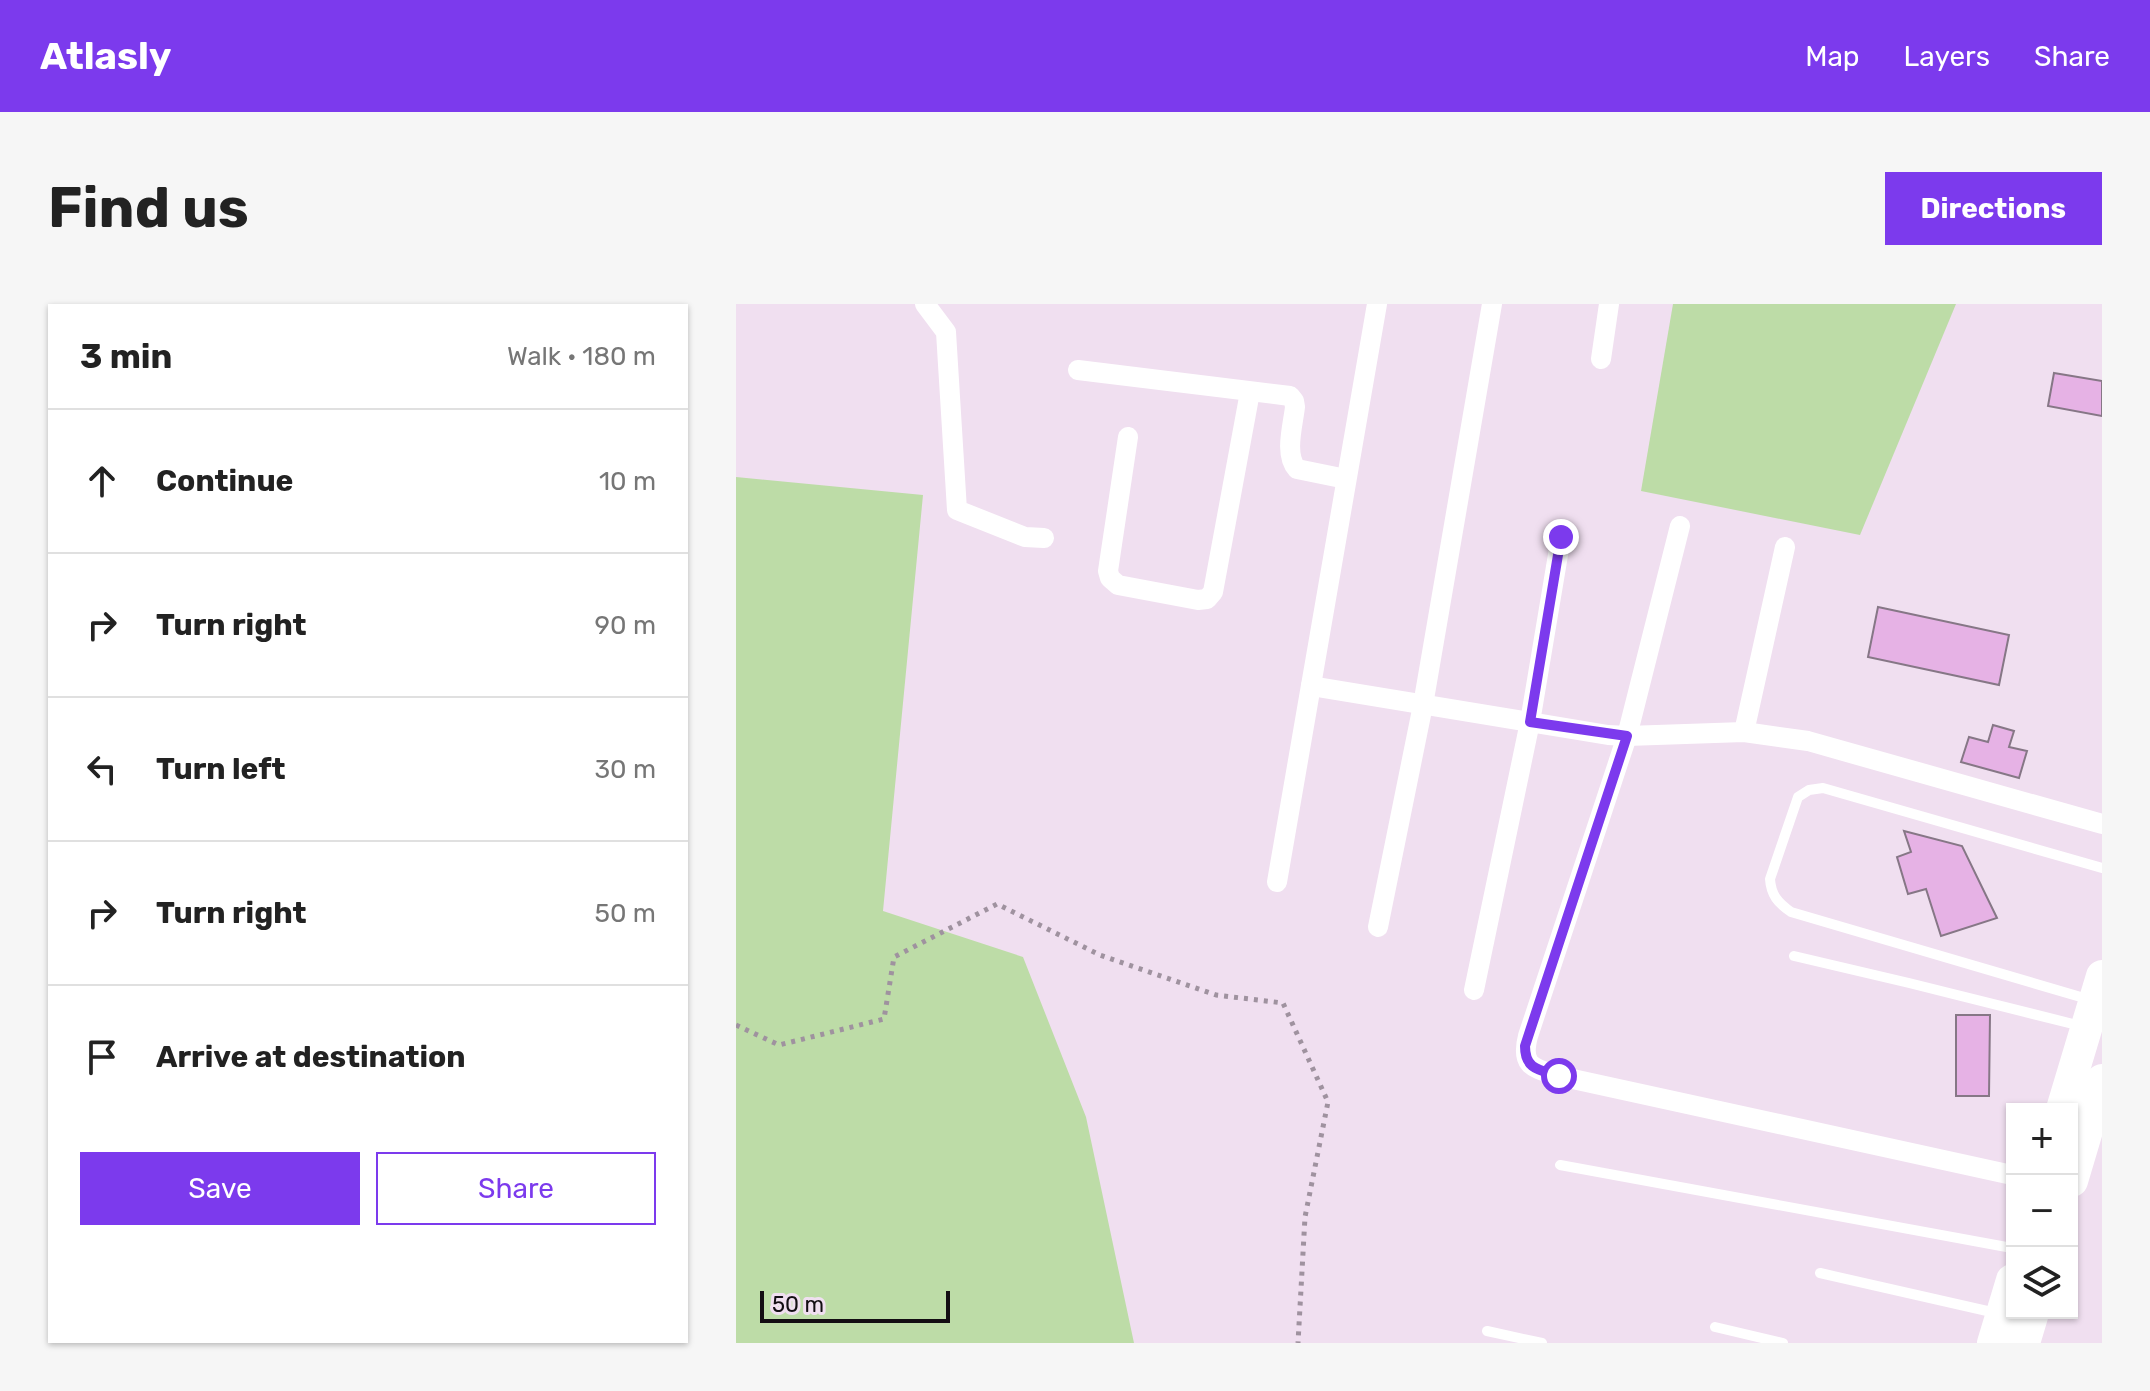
<!DOCTYPE html>
<meta charset="utf-8">
<style>
:root{--surface:#fff;--page:#f6f6f6;--text:#222;--muted:#767676;--line:#e0e0e0;--accent:#7c3aed}
body{margin:0;font-family:Rubik,sans-serif;background:var(--page);color:var(--text)}
.controls{position:absolute;right:24px;bottom:24px;display:grid;overflow:hidden;border-radius:0px;box-shadow:0 2px 6px #0004}
.controls button{width:72px;height:72px;display:grid;place-items:center;padding:0;border:0;border-bottom:2px solid var(--line);background:var(--surface);color:var(--text);font:40px sans-serif}
.scale{position:absolute;left:24px;bottom:20px;width:190px;box-sizing:border-box;padding-left:8px;border:4px solid #130e13;border-top:0;font-size:22px;line-height:28px;white-space:nowrap;color:#130e13;-webkit-text-stroke:6px #f0dff0;paint-order:stroke}
.stop{position:absolute;width:24px;height:24px;margin:-18px;border:6px solid #7c3aed;border-radius:50%;background:#fff}
.stop.end{background:#7c3aed;border-color:#fff;box-shadow:0 2px 8px #0008}
.list{margin:0;padding:0;list-style:none}
h2{display:flex;justify-content:space-between;align-items:center;height:104px;margin:0;padding:0 32px;font-size:34px}
h2 small{font-size:26px;font-weight:400;color:var(--muted)}
.list li{display:grid;grid-template-columns:52px 1fr auto;gap:24px;align-items:center;box-sizing:border-box;height:144px;padding:0 32px;border-top:2px solid var(--line)}
.list b{display:block;font-size:30px;white-space:nowrap}
.list em{font-size:26px;font-style:normal;color:var(--muted)}
.actions{display:flex;gap:16px;padding:24px 32px}
.actions a{flex:1;padding:18px 0;border:2px solid var(--accent);border-radius:0px;text-align:center;font-size:28px;color:var(--accent)}
.actions .main{background:var(--accent);color:#fff}
.icon{flex:none;width:44px;height:44px;fill:none;stroke:currentColor;stroke-width:2;stroke-linecap:round;stroke-linejoin:round}
.map{position:relative;flex:none;width:1366px;height:1039px;overflow:hidden;border-radius:0px}
header{display:flex;align-items:center;gap:48px;box-sizing:border-box;height:112px;padding:0 40px;background:var(--accent);color:#fff}
header strong{font-size:38px}
nav{display:flex;gap:44px;margin-inline-start:auto;font-size:28px}
.intro{display:flex;align-items:center;justify-content:space-between;box-sizing:border-box;height:192px;padding:0 48px}
h1{margin:0;font-size:56px}
.button{padding:20px 36px;border-radius:0px;background:var(--accent);color:#fff;font-size:28px;font-weight:700}
main{display:flex;gap:48px;padding:0 48px}
aside{flex:1;background:var(--surface);border-radius:0px;box-shadow:0 2px 6px #0004}
.map>svg:first-child{display:block}
.green{fill:#bddca7}
.building{fill:#e6b2e5;stroke:#867786;stroke-width:2}
.lines{fill:none;stroke-linecap:round;stroke-linejoin:round}
.path{stroke:#9f929f;stroke-width:5;stroke-dasharray:4 6;stroke-linecap:butt}
.service{stroke:#fff;stroke-width:10}
.minor{stroke:#fff;stroke-width:20}
.primary{stroke:#fff;stroke-width:32}
.route{stroke:#7c3aed;stroke-width:10}
</style>
<header>
<strong>Atlasly</strong>
<nav><a>Map</a><a>Layers</a><a>Share</a></nav>
</header>
<div class="intro"><h1>Find us</h1><a class="button">Directions</a></div>
<main>
<aside>
<h2>3 min<small>Walk · 180 m</small></h2>
<ul class="list">
<li><svg class="icon" aria-label="ahead" viewBox="0 0 24 24"><path d="M12 20V5M6 11l6-6 6 6"/></svg><div><b>Continue</b></div><em>10 m</em></li>
<li><svg class="icon" aria-label="right" viewBox="0 0 24 24"><path d="M7 20v-9h11M14 6l5 5-5 5"/></svg><div><b>Turn right</b></div><em>90 m</em></li>
<li><svg class="icon" aria-label="left" viewBox="0 0 24 24"><path d="M17 20v-9H6M10 6l-5 5 5 5"/></svg><div><b>Turn left</b></div><em>30 m</em></li>
<li><svg class="icon" aria-label="right" viewBox="0 0 24 24"><path d="M7 20v-9h11M14 6l5 5-5 5"/></svg><div><b>Turn right</b></div><em>50 m</em></li>
<li><svg class="icon" aria-label="arrive" viewBox="0 0 24 24"><path d="M6 21V4h12l-3 4 3 4H6"/></svg><div><b>Arrive at destination</b></div></li>
</ul>
<div class="actions"><a class="main">Save</a><a>Share</a></div>
</aside>
<div class="map">
<svg width="1366" height="1039" viewBox="0 0 1366 1039">
<rect width="100%" height="100%" fill="#f0dff0"/>
<g class="green">
<polygon points="937,0 1220,0 1124,231 905,187"/>
<polygon points="0,173 187,191 147,607 287,653 350,813 398,1039 0,1039"/>
</g>
<g class="building">
<polygon points="1318,69 1366,77 1366,112 1312,102"/>
<polygon points="1142,303 1273,331 1263,381 1132,353"/>
<polygon points="1257,421 1278,427 1273,443 1291,447 1283,474 1225,458 1233,433 1252,438"/>
<polygon points="1168,527 1226,542 1261,614 1205,632 1190,585 1172,590 1161,553 1175,548"/>
<polygon points="1220,711 1254,711 1253,792 1220,792"/>
</g>
<g class="lines">
<polyline class="path" points="0,721 43,741 148,715 158,653 261,600 364,651 480,691 547,699 592,798 569,913 562,1039"/>
<g class="service">
<polyline points="1058,652 1173,679 1345,722"/>
<path d="M1355 696 1055 608C1042 599 1035 591 1034 575L1062 493 1073 486 1087 484 1366 564"/>
<polyline points="824,861 1276,944"/>
<polyline points="1084,969 1260,1009"/>
<polyline points="979,1023 1047,1039"/>
<polyline points="751,1027 806,1039"/>
</g>
<g class="minor">
<polyline points="189,0 210,28 221,206 289,233 308,234"/>
<polyline points="865,55 873,0"/>
<path d="M342 66 554 92 558 97 559 103C557 121 548 151 561 165L610 175"/>
<polyline points="392,133 372,267 374,274 382,281 462,296 471,295 477,288 514,88"/>
<path d="M944 222 891 432 792 732C784 763 798 764 823 772L1276 871"/>
<polyline points="575,382 872,431 891,432 1008,428 1072,437 1366,520"/>
<polyline points="1008,428 1049,243"/>
<polyline points="541,578 641,0"/>
<polyline points="642,623 687,401 756,0"/>
<polyline points="738,686 794,418 825,233"/>
</g>
<g class="primary">
<polyline points="1326,805 1366,672"/>
<polyline points="1336,877 1366,776"/>
<polyline points="1257,1039 1276,976"/>
<polyline points="1288,1039 1297,1009"/>
</g>
</g>
<g class="lines">
<path class="route" d="M823 772C804 766 789 766 789 742L891 432 794 418 825 233"/>
</g>
</svg>
<div class="controls">
<button>+</button>
<button>−</button>
<button><svg class="icon" aria-label="layers" viewBox="0 0 24 24"><path d="M12 4l9 5-9 5-9-5zM3 14l9 5 9-5"/></svg></button>
</div>
<div class="scale">50 m</div>
<div class="stop" style="left:823px;top:772px"></div>
<div class="stop end" style="left:825px;top:233px"></div>
</div>
</main>
